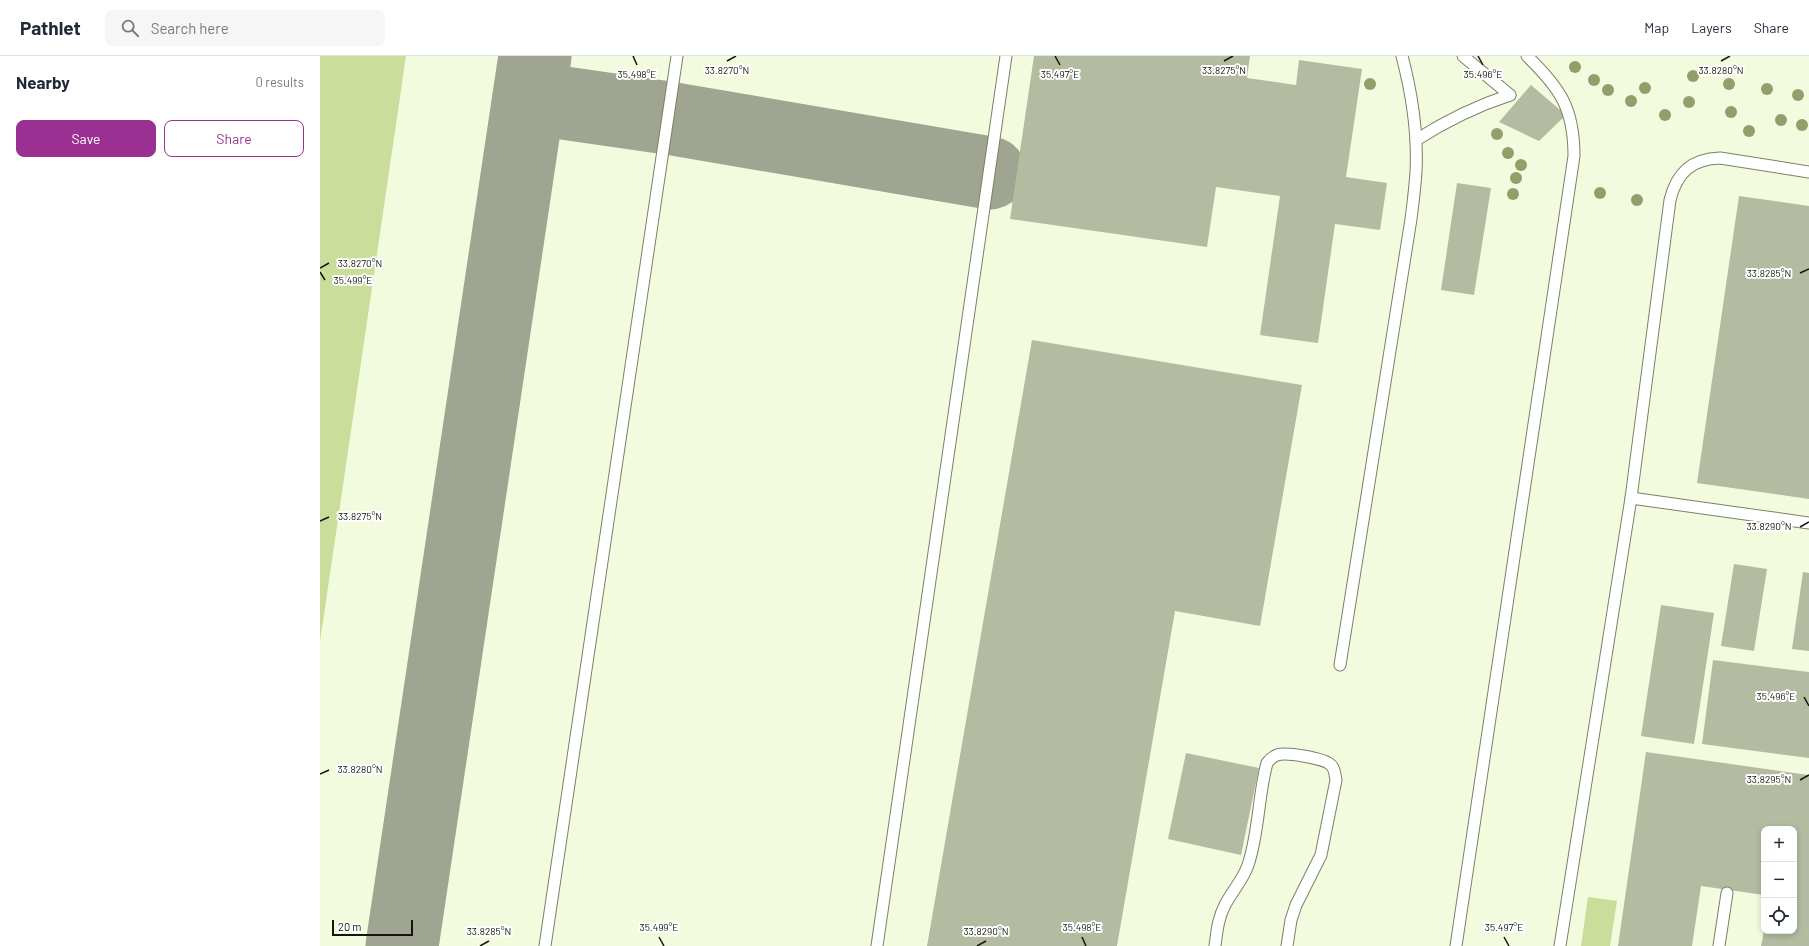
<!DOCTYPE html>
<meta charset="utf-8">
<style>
:root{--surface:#fff;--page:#f6f6f7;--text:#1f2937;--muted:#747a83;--line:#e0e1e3;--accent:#993092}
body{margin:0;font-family:Barlow,sans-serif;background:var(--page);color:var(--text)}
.controls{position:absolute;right:12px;bottom:12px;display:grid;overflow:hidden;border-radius:8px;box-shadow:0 2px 6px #0003}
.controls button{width:36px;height:36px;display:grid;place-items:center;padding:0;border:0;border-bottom:1px solid var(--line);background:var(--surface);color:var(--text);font:20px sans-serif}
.scale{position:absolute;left:12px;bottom:10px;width:81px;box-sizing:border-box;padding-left:4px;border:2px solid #13150c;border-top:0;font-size:11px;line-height:14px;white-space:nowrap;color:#13150c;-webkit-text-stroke:3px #fff;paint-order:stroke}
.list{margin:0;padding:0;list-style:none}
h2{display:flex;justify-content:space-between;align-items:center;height:52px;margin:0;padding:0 16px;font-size:17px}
h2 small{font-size:13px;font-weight:400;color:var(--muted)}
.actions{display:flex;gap:8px;padding:12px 16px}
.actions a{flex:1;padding:9px 0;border:1px solid var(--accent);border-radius:8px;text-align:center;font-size:14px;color:var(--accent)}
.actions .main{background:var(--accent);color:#fff}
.icon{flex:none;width:22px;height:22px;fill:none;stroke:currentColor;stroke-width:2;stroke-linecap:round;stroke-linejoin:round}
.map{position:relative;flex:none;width:1489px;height:890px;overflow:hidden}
header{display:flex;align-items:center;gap:24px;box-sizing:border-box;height:56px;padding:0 20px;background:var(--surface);border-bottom:1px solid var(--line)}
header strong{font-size:19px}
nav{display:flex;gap:22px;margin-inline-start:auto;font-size:14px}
.search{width:280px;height:36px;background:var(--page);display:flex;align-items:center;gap:10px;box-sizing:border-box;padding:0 14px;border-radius:8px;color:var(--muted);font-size:15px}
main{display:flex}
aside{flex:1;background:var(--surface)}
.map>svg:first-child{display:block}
.green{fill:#cbdd9a}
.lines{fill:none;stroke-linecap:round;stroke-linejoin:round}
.taxiway{stroke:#9fa590;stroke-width:73}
.building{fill:#b3bba0}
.service-casing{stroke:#7a8168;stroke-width:13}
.service{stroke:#fff;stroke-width:11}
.tree{fill:#939e6b}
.ticks{fill:none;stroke:#13150c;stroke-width:1.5}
.ticks-label{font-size:10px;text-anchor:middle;fill:#13150c;stroke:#fff;stroke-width:4;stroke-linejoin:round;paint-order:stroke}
</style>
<header>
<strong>Pathlet</strong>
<div class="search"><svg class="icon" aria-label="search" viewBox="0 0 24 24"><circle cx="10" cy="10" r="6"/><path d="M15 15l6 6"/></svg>Search here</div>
<nav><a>Map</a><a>Layers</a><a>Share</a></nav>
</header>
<main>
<aside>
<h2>Nearby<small>0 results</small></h2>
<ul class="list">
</ul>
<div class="actions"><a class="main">Save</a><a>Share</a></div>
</aside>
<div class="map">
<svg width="1489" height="890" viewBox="0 0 1489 890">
<rect width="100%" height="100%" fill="#f3fbdf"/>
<g class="green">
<polygon points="0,0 86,0 0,586"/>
<polygon points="1268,841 1297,845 1290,890 1261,890"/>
</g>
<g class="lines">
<g class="taxiway">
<polyline points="209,42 348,62 670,117"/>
<polyline points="82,890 215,0"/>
</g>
</g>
<g class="building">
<polygon points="714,0 930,0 927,22 976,29 979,4 1042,13 1026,121 1067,127 1060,174 1015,168 998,287 940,279 960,140 896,131 887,191 690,163"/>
<polygon points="1211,29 1246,59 1219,85 1179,66"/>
<polygon points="1137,127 1171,132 1154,239 1121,234"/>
<polygon points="1419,140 1489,150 1489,443 1377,427"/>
<polygon points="712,284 982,329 940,570 855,555 797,890 607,890"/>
<polygon points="1414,508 1447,513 1434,595 1401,590"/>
<polygon points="1483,516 1489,517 1489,595 1472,593"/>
<polygon points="1341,549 1394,557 1374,688 1321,680"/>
<polygon points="1393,604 1489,616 1489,702 1382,688"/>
<polygon points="1326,696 1489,719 1489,890 1441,890 1444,875 1474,875 1474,773 1444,773 1444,839 1381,830 1372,890 1298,890"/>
<polygon points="866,697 939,712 921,799 848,783"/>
</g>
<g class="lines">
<g class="service-casing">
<g id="service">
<polyline points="1143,0 1190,39"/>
<path d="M1096 84C1126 65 1156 50 1190 39"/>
<polyline points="1311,442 1489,467"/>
<path d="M1020 609 1091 163C1093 147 1095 132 1096 116 1098 77 1092 38 1082 0"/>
<polyline points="225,890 357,0"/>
<polyline points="557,890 686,0"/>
<path d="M895 890C897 875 898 862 905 849 912 835 923 824 928 809 939 777 938 740 947 707 950 703 952 701 957 699 966 696 1004 702 1011 709 1015 713 1015 719 1016 724L1001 799 976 849 971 864 967 890"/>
<path d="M1136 890 1254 100C1254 52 1240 32 1207 0"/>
<path d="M1240 890 1311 442 1350 144C1357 116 1372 103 1400 102L1489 116"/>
<polyline points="1399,890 1407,837"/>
</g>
</g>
<use href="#service" class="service"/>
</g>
<g class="tree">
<circle cx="1255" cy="11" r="6"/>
<circle cx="1373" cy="20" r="6"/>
<circle cx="1274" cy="24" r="6"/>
<circle cx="1050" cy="28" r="6"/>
<circle cx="1409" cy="28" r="6"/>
<circle cx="1325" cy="32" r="6"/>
<circle cx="1447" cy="33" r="6"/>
<circle cx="1288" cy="34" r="6"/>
<circle cx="1478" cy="39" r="6"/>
<circle cx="1311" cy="45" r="6"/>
<circle cx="1369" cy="46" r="6"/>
<circle cx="1411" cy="56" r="6"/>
<circle cx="1345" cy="59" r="6"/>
<circle cx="1461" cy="64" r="6"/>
<circle cx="1482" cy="69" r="6"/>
<circle cx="1429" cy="75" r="6"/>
<circle cx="1177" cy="78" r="6"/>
<circle cx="1188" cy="97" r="6"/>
<circle cx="1201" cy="109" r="6"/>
<circle cx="1196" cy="122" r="6"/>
<circle cx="1280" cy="137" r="6"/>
<circle cx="1193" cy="138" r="6"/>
<circle cx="1317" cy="144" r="6"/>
</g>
<path class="ticks" d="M313 0 317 9M735 0 740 9M1158 0 1163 9M407 5 416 0M904 5 913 0M1401 5 1410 0M0 212 9 207M0 216 5 224M1480 217 1489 213M0 465 9 461M1480 471 1489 466M1484 641 1489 650M0 718 9 714M1480 724 1489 719M339 881 344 890M762 881 766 890M1184 881 1189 890M160 890 169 885M657 890 666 885"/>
<g class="ticks-label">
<text x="407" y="18">33.8270°N</text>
<text x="1401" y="18">33.8280°N</text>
<text x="904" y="18">33.8275°N</text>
<text x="317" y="22">35.498°E</text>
<text x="740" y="22">35.497°E</text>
<text x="1163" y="22">35.496°E</text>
<text x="40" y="211">33.8270°N</text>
<text x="1449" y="221">33.8285°N</text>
<text x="33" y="228">35.499°E</text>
<text x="40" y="464">33.8275°N</text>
<text x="1449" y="474">33.8290°N</text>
<text x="1456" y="644">35.496°E</text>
<text x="40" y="717">33.8280°N</text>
<text x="1449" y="727">33.8295°N</text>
<text x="339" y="875">35.499°E</text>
<text x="762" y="875">35.498°E</text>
<text x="1184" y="875">35.497°E</text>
<text x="169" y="879">33.8285°N</text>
<text x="666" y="879">33.8290°N</text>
</g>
</svg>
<div class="controls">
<button>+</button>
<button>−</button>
<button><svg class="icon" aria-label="locate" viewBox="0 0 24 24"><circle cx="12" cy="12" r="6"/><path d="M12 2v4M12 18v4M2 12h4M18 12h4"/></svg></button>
</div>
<div class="scale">20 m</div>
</div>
</main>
